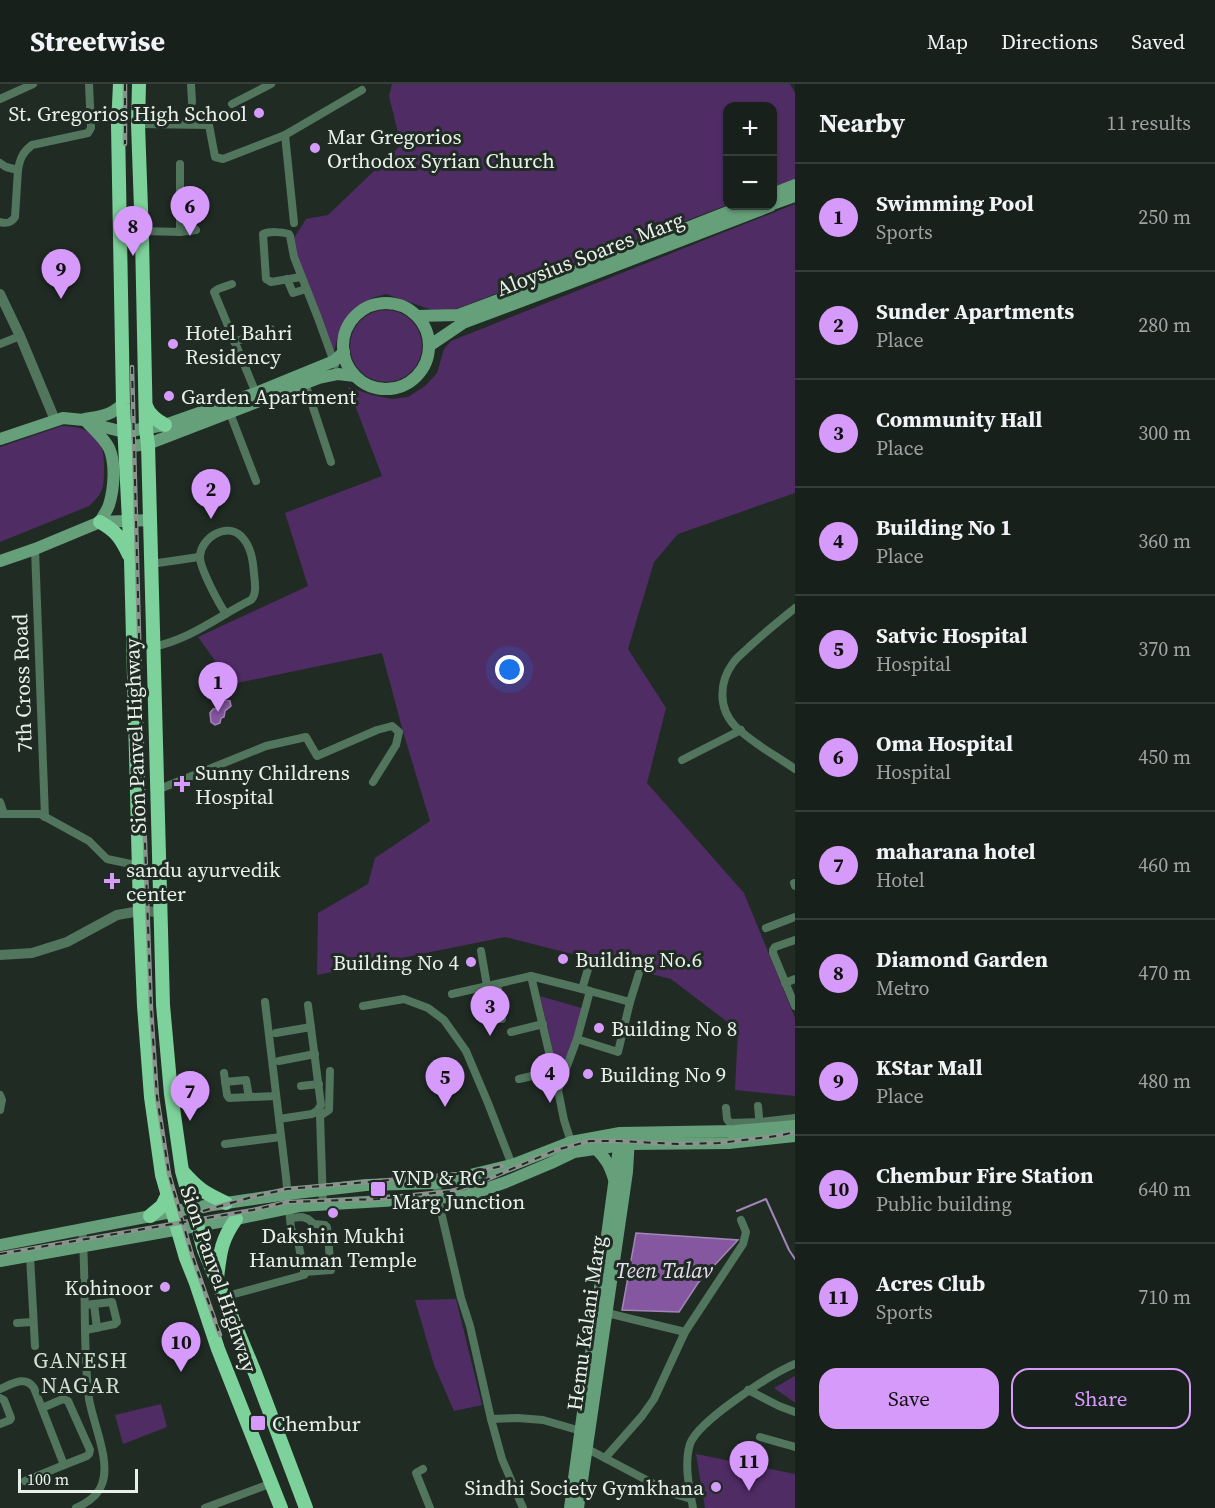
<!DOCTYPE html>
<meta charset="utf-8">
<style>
:root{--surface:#18201b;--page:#212824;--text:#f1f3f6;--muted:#9fa3a3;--line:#363e3a;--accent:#d69bfa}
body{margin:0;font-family:"Source Serif 4",serif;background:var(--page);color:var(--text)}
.controls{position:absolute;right:18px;top:18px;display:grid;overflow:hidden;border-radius:12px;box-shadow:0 2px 4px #0004}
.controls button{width:54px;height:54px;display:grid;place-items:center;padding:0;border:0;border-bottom:2px solid var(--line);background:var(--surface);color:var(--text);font:30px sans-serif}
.scale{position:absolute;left:18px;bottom:15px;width:120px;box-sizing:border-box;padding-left:6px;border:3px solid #e8f0ea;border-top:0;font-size:16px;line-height:21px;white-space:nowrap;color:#e8f0ea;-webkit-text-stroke:4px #202b24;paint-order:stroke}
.you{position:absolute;left:510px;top:586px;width:21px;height:21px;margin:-15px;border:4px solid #fff;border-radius:50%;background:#1a73e8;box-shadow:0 0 0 9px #1a73e833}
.badge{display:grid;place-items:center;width:39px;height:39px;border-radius:50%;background:var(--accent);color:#111;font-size:20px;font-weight:700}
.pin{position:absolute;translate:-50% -50px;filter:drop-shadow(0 2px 3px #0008)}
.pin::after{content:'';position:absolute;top:32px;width:21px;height:18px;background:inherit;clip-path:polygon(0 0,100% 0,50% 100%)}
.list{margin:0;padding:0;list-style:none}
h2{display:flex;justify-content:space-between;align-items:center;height:78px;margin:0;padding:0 24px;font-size:26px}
h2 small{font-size:20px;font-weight:400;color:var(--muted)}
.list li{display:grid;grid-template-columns:39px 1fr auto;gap:18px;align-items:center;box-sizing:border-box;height:108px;padding:0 24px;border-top:2px solid var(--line)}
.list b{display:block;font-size:22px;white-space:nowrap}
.list p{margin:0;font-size:20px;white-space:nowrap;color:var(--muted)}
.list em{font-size:20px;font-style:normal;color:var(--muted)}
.actions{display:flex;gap:12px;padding:18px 24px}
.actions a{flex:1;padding:14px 0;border:2px solid var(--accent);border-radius:18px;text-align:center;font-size:21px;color:var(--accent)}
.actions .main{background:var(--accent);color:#111}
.map{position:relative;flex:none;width:795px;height:1424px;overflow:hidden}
header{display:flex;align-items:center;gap:36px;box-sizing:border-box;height:84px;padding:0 30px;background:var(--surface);border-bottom:2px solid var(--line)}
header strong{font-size:28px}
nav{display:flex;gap:33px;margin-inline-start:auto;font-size:21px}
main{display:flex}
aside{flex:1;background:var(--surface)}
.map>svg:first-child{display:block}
.green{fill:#502c64}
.water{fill:#8657a1;stroke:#a385b7;stroke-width:1.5}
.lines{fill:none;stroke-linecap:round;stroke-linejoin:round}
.stream{stroke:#a385b7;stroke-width:2}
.minor{stroke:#51755d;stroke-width:8}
.tertiary{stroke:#51755d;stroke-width:10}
.secondary{stroke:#66a07a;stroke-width:12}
.trunk{stroke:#7dd19a;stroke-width:14}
.rail-casing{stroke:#8a938d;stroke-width:4.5}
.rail{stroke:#202b24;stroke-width:2;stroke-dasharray:7;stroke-linecap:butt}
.poi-dot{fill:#d69bfa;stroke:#202b24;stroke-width:2}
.labels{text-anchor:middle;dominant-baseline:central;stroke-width:6;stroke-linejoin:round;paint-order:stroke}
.poi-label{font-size:21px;fill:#e8f0ea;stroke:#202b24;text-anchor:start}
.street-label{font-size:21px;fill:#e8f0ea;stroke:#202b24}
.water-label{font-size:22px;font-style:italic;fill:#eaddf2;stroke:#202b24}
.neighbourhood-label{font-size:22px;letter-spacing:1.5px;fill:#d1e0d5;stroke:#202b24}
</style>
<header>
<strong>Streetwise</strong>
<nav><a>Map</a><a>Directions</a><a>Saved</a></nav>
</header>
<main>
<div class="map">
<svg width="795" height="1424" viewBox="0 0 795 1424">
<rect width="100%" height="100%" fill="#202b24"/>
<g class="green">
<polygon points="392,0 790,0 795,9 795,95 773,104 772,22 728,22 727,121 456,225 432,226 386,210 372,214 348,232 338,251 334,267 299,177 294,154 306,135 328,131 401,61 389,12"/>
<polygon points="795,120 795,409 678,450 654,478 628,565 666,624 647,699 744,809 795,934 795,1012 735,1006 738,946 671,895 505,853 317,891 318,829 368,800 375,774 430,737 404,651 382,569 232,600 198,553 308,502 285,429 382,392 348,303 372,311 392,315 408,313 425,302 437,289 444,265 451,257"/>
<circle cx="386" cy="262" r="36"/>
<path d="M62 342C92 343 105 354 104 385 104 405 103 409 89 422L0 458V363Z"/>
<polygon points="540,912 585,925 562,1005"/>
<polygon points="456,1215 482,1321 454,1327 434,1281 415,1216"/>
<polygon points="795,1292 795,1318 794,1318 774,1304"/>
<polygon points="161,1320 167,1343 123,1360 115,1331"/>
<polygon points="696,1370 795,1390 795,1424 705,1424"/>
</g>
<g class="water">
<polygon points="224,616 230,617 231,622 225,627 224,633 221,634 220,639 215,641 211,638 210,629 213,625 220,624"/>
<polygon points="636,1149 738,1156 698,1199 679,1228 622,1226"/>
</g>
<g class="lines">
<polyline class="stream" points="737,1127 766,1115 789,1166 795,1175"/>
<g class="minor">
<polyline points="191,0 192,18"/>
<polyline points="0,15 33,0"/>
<polyline points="232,20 271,0"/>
<polyline points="138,40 209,41 215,73 223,75 285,51 362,6"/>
<polyline points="285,51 294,139"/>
<path d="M0 79 6 83 18 86 15 133C11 139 7 140 0 138"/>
<polyline points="180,80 180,148 196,146"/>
<path d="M18 86C20 74 23 68 32 61L88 49 91 44 89 0"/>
<polyline points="142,147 180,148"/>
<path d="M301 193 271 198 266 195 263 150C270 147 282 148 289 150L290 152 294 173 318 234 335 281"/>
<polyline points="287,195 293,209 306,205"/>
<polyline points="232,200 218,205 214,208 258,314"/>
<polyline points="234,258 271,245"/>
<polyline points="0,260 20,252"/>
<polyline points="304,296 331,378"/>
<polyline points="228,324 256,397"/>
<polyline points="35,465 45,733"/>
<polyline points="151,480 199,473"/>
<path d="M795 524C779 537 764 549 749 563 744 568 737 573 733 579 719 598 718 624 735 642 752 659 775 671 795 685"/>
<path d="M153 563C191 555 217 533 251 516 257 510 255 499 254 490 253 476 251 462 241 452 226 438 201 454 200 472 199 483 219 520 226 530"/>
<polyline points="682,676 741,646"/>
<polyline points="157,706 266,662 306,653 317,672 377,646 392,642 399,648 396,661 373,698"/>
<polyline points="0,718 4,730"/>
<polyline points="0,730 40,730 89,757 107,775 140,782"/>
<polyline points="794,799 795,802"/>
<polyline points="766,844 795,833"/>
<polyline points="795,856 775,863 773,866 773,869 795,922"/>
<polyline points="481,867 487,902"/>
<polyline points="785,899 795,895"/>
<polyline points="497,900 502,935"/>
<polyline points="582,905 591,875"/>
<polyline points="590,907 630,918"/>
<polyline points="452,910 531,892"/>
<polyline points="265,918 286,1093 291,1145 298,1158 304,1187 305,1188 331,1186 327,1143 325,1141 314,1140 308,1135 302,1133 290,1134"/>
<polyline points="363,922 404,915 428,924 444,936 466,967 488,1019 512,1081"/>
<polyline points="511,948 543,940"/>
<polyline points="276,949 311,943"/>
<polyline points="577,955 618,968 630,918 639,889"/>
<polyline points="279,977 315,970"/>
<polyline points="224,989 227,1011 229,1014 276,1012"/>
<polyline points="519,995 554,987"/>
<polyline points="225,998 246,996 249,1013"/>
<polyline points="301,1002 319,1000"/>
<polyline points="558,1006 577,955 590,907 531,892 558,1006 564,1036 572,1061"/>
<polyline points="0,1011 2,1016 0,1026"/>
<polyline points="758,1022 760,1044"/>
<polyline points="726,1024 727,1035 730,1039 759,1038 795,1034"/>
<polyline points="279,1035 312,1030 317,1027 321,1021 308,921"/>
<polyline points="225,1060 281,1053"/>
<polyline points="437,1099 438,1115 461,1214 470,1242 491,1335 502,1375 523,1424"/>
<polyline points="323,1120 320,1032 329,1026 330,987"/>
<polyline points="30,1172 35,1262"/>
<polyline points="223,1213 304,1191"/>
<polyline points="94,1220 97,1244"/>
<polyline points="85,1221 112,1218 117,1238 115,1240 86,1246"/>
<polyline points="603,1228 685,1248 743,1160 746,1148 741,1136"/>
<polyline points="17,1239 33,1238"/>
<path d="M0 1305C12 1300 25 1291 34 1304L64 1381 25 1397"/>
<polyline points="748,1306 779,1322 795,1328"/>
<polyline points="0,1314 4,1316 11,1334 10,1336 0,1340"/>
<polyline points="42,1324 63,1315 68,1317 90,1366 89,1370 87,1372 64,1381"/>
<polyline points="491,1335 518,1334 543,1336 581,1347"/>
<polyline points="760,1353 795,1363"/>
<polyline points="584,1363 671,1409 691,1415"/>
<polyline points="605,1374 642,1332 654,1315 685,1248"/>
<polyline points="423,1385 416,1389 430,1424"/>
<path d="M76 1424C87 1419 98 1412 102 1400 111 1377 93 1339 89 1315 82 1259 87 1201 82 1145"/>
<polyline points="205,1424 272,1399"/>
<path d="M693 1424C689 1403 684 1380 690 1360 698 1337 771 1290 795 1280"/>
</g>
<g class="tertiary">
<polyline points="0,210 20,252 55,336"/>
<polyline points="0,871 32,869 67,858 117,831 140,827 160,828"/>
</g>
<g class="secondary">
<polyline points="772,110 795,101"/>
<polyline points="772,120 795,112"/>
<circle cx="386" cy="262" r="43"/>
<polyline points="417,232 458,231 595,180 743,122"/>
<polyline points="429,262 463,239 599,188 770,122"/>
<path d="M85 335C102 332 110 332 123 320"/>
<path d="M87 338C94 346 104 354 109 364 116 379 114 405 109 421 107 427 103 432 100 438"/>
<polyline points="0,355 63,334 84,336 104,343 124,348 165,341 256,309 334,277 344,268"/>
<polyline points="125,363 148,360 319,294 338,290 355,292"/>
<polyline points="0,477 35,465 100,438 150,436"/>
<path d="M596 1065C606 1074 610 1082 614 1095"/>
<polyline points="0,1161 192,1124 287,1110 366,1101 437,1099 512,1081 571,1058 620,1049 735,1047 795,1042"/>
<polyline points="0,1177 236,1135 299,1122 466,1112 506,1098 551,1079 574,1068 629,1060 729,1059 795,1052"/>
<polyline points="570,1424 620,1056"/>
<polyline points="578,1424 627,1088 629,1053"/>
</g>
<g class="trunk">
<polyline points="120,0 118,41 123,320 131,476 140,827 144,922 151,1013 162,1091 186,1174 196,1199 218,1265 281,1424"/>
<polyline points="139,0 138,40 142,153 146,346 148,360 163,921 171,1010 182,1087 204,1166 255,1289 306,1424"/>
<path d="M146 322C149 331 157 336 165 341"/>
<path d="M100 438C116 447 121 454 129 471"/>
<path d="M183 1088C199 1106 205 1109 226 1119"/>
<polyline points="150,1132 162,1122 168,1110"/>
<path d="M217 1194C220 1169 221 1156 236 1135"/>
</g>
<g class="rail-casing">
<g id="rail">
<polyline points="125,0 125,60"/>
<polyline points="132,283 143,703 151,924 157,1013 169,1090 192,1171 220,1251"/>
<polyline points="203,1127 252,1113 287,1105 470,1089 502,1082"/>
<polyline points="0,1170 253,1126 287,1118 378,1115 451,1107 474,1101 556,1066 590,1057 618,1057 678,1060 719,1059 777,1052 795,1048"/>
</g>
</g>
<use href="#rail" class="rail"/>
</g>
<g class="poi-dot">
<circle cx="259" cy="29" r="6"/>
<circle cx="315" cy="64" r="6"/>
<circle cx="173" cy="260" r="6"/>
<circle cx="169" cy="312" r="6"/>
<path d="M179 691h6v6h6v6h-6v6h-6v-6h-6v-6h6z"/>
<path d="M109 788h6v6h6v6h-6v6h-6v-6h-6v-6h6z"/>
<circle cx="563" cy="875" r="6"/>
<circle cx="471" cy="878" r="6"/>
<circle cx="599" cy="944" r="6"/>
<circle cx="588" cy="990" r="6"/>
<rect x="370" y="1097" width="16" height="16" rx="3"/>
<circle cx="333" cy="1129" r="6"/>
<circle cx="165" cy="1203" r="6"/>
<rect x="250" y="1331" width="16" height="16" rx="3"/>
<circle cx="716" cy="1403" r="6"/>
</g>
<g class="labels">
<g class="poi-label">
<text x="247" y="29" text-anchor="end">St. Gregorios High School</text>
<text x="327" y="52">Mar Gregorios<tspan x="327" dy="24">Orthodox Syrian Church</tspan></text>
<text x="185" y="248">Hotel Bahri<tspan x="185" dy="24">Residency</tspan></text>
<text x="181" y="312">Garden Apartment</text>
<text x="195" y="688">Sunny Childrens<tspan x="195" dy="24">Hospital</tspan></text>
<text x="126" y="785">sandu ayurvedik<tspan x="126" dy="24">center</tspan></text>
<text x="575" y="875">Building No.6</text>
<text x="459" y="878" text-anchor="end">Building No 4</text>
<text x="611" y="944">Building No 8</text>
<text x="600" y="990">Building No 9</text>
<text x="392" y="1093">VNP &amp; RC<tspan x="392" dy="24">Marg Junction</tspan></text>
<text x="333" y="1151" text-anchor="middle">Dakshin Mukhi<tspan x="333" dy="24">Hanuman Temple</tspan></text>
<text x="153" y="1203" text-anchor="end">Kohinoor</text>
<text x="272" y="1339">Chembur</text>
<text x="704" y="1403" text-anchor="end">Sindhi Society Gymkhana</text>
</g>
<g class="street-label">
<text transform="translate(590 170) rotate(-21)">Aloysius Soares Marg</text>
<text transform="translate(22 599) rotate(-92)">7th Cross Road</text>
<text transform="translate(135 652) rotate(-92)">Sion Panvel Highway</text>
<text transform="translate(219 1195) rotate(71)">Sion Panvel Highway</text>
<text transform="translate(586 1239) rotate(-82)">Hemu Kalani Marg</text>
</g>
<g class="water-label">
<text x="664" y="1186">Teen Talav</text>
</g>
<g class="neighbourhood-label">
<text x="81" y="1276">GANESH<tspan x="81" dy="25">NAGAR</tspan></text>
</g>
</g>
</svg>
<div class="controls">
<button>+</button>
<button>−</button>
</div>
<div class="scale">100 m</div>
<div class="you"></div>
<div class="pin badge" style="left:218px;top:628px">1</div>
<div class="pin badge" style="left:211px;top:435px">2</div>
<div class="pin badge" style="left:490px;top:952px">3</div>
<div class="pin badge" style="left:550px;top:1019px">4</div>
<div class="pin badge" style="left:445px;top:1023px">5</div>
<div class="pin badge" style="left:190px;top:152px">6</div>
<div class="pin badge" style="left:190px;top:1037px">7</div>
<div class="pin badge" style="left:133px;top:172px">8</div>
<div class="pin badge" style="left:61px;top:215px">9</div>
<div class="pin badge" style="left:181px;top:1288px">10</div>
<div class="pin badge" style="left:749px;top:1407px">11</div>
</div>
<aside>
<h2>Nearby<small>11 results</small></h2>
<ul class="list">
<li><span class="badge">1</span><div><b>Swimming Pool</b><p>Sports</p></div><em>250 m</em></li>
<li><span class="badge">2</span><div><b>Sunder Apartments</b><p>Place</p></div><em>280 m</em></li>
<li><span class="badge">3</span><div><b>Community Hall</b><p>Place</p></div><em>300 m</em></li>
<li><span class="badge">4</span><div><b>Building No 1</b><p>Place</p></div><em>360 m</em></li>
<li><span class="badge">5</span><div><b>Satvic Hospital</b><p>Hospital</p></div><em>370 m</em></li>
<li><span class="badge">6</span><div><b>Oma Hospital</b><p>Hospital</p></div><em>450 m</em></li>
<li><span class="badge">7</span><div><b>maharana hotel</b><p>Hotel</p></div><em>460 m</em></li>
<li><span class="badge">8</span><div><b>Diamond Garden</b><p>Metro</p></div><em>470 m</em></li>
<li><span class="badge">9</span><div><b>KStar Mall</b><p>Place</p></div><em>480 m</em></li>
<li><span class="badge">10</span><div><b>Chembur Fire Station</b><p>Public building</p></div><em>640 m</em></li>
<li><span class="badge">11</span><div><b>Acres Club</b><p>Sports</p></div><em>710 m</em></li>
</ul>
<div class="actions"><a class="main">Save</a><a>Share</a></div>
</aside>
</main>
